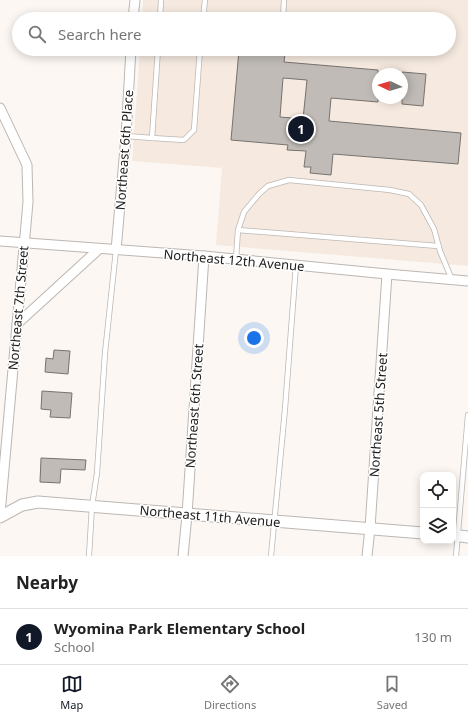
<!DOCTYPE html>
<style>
:root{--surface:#fff;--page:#f2f2f2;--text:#222;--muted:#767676;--line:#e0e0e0;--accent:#111827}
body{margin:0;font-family:"Noto Sans",sans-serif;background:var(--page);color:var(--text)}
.controls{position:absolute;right:12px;bottom:12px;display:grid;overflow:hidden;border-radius:8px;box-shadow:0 2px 10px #0003}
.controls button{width:36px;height:36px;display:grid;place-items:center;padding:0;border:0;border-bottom:1px solid var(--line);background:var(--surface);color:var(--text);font:20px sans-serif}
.compass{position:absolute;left:372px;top:68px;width:36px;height:36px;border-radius:50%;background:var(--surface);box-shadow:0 2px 10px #0003;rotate:274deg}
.you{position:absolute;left:254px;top:338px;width:14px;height:14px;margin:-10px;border:3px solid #fff;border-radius:50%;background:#1a73e8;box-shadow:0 0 0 6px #1a73e833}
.badge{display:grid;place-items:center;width:26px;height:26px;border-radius:50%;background:var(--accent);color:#fff;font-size:13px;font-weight:700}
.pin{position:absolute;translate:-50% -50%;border:2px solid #fff;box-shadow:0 1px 4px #0006}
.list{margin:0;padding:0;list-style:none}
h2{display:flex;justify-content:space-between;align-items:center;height:52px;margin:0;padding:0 16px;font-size:17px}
h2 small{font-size:13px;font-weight:400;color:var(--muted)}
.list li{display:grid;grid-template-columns:26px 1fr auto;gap:12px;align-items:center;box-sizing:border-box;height:56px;padding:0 16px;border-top:1px solid var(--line)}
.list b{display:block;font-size:15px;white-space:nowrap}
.list p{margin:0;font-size:13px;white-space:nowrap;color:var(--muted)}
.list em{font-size:13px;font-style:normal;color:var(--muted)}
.icon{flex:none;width:22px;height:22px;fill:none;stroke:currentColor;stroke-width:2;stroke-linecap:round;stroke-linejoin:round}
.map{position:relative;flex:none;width:468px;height:556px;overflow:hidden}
.search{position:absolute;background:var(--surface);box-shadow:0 2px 10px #0003;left:12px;right:12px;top:12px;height:44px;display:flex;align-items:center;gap:10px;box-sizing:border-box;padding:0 14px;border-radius:22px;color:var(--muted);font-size:15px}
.sheet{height:108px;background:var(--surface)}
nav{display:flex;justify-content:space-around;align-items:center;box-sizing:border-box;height:56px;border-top:1px solid var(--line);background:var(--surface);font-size:11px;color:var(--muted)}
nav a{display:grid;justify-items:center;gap:2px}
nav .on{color:var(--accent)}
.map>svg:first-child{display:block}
.built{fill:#f6eae0;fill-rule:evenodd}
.building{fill:#c0bbb6;stroke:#77726e;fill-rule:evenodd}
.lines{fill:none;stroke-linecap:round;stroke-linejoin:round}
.service-casing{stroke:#bcb7b3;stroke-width:6}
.minor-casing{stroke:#bcb7b3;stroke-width:11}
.tertiary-casing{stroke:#bcb7b3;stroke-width:13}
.service{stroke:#fff;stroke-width:4.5}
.minor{stroke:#fff;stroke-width:9}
.tertiary{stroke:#fff;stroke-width:11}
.labels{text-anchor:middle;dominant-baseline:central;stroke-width:3;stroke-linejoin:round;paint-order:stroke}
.street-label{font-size:13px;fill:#22201f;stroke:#fff}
</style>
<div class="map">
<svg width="468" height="556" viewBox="0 0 468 556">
<rect width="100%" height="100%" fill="#fcf7f2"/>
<path class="built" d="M143 0H468V266L216 245 222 168 132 161 140 49H449V19H142ZM378 74H402V98H378Z"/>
<g class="building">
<path d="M239 50 285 54 284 62 378 70V102L331 98 329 121 461 133 458 164 333 154 331 175 310 173 311 167H304L306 151 287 150 288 145 231 140ZM283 78 307 80 303 119 280 117Z"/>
<polygon points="402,72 426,74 423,106 402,104"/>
<polygon points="54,350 70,351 68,374 45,372 46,358 53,359"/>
<polygon points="42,391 72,393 70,418 50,417 51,410 41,409"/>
<polygon points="41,458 86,460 85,470 61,469 60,483 40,482"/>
</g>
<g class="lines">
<g class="service-casing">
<g id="service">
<polyline points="160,19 161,0"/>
<polyline points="203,19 205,0"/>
<polyline points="283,19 284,0"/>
<polyline points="126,136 152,138 158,49"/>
<polyline points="152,138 184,140 194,130 200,49"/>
<polyline points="238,230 438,246"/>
<polyline points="236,259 238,230 244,212 259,194 268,186 289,180 390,190 409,194 421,205 434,229 440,251 452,280"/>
<polyline points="89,556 92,506 97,473 105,353 116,250"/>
<polyline points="271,556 285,409 296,265"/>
<polyline points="456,556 468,415"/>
</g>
</g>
<g class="minor-casing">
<g id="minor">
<polyline points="133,19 135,0"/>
<polyline points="0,108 27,165 28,202 0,514"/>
<polyline points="0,241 204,256 387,274 468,281"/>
<polyline points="116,250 126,136 131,49"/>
<polyline points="17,324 99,249"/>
<polyline points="183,556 187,515 204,256"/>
<polyline points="367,556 370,528 387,274"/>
</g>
</g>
<g class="tertiary-casing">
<g id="tertiary">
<polyline points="0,517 22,505 38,502 423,533"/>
<polyline points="453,535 468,537"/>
</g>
</g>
<use href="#service" class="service"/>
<use href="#minor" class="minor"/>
<use href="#tertiary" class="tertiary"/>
</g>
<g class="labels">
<g class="street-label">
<text transform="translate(124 150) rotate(-86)">Northeast 6th Place</text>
<text transform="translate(234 260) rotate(5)">Northeast 12th Avenue</text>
<text transform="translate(18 308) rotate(-85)">Northeast 7th Street</text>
<text transform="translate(194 406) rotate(-86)">Northeast 6th Street</text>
<text transform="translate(378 415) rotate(-86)">Northeast 5th Street</text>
<text transform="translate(210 516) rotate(5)">Northeast 11th Avenue</text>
</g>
</g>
</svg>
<div class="controls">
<button><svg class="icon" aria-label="locate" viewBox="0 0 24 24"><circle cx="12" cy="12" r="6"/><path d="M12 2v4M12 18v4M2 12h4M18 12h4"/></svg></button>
<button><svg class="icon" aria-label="layers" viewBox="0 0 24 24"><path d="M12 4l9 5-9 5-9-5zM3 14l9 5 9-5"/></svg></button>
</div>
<svg class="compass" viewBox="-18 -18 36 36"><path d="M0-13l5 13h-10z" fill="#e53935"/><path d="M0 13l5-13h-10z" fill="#767676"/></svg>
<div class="you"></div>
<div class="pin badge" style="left:301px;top:129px">1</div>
<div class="search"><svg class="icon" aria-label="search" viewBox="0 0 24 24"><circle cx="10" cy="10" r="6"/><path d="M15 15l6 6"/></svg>Search here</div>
</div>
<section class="sheet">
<h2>Nearby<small></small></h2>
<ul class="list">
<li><span class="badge">1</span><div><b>Wyomina Park Elementary School</b><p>School</p></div><em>130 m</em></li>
</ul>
</section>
<nav>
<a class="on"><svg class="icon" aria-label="map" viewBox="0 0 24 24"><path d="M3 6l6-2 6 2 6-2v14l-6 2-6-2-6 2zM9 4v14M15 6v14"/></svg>Map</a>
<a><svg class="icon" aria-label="directions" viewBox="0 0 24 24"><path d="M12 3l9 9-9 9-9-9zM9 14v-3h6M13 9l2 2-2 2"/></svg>Directions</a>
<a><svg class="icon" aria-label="saved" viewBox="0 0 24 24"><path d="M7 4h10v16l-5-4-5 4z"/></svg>Saved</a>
</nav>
